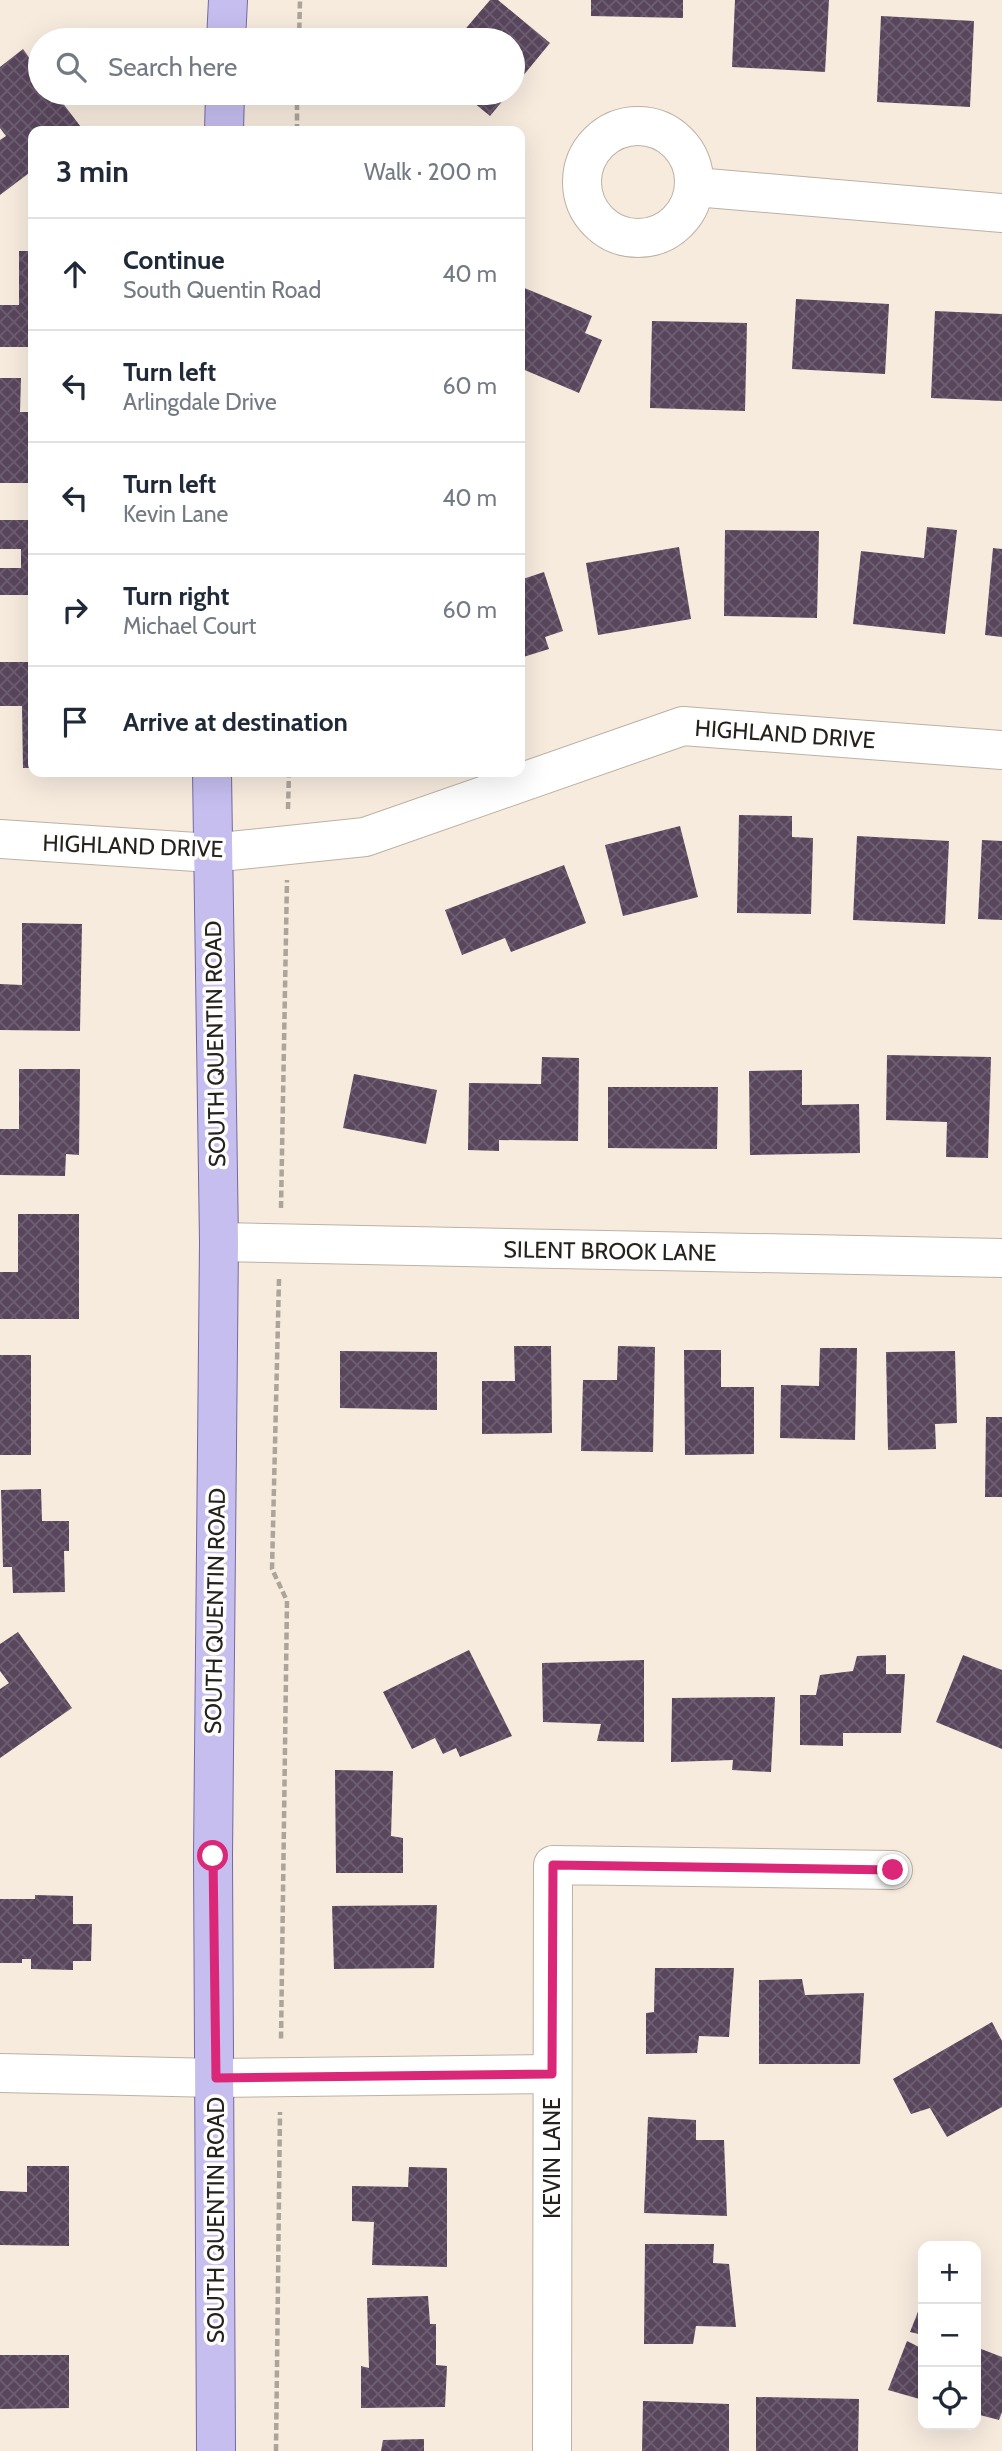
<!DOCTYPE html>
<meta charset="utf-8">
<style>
:root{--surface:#fff;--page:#f6f6f7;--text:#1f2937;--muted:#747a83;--line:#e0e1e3}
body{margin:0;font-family:Cabin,sans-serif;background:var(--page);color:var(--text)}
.controls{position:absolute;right:21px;bottom:21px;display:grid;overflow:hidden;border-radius:14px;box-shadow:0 7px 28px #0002}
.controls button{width:63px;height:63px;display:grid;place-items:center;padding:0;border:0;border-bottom:2px solid var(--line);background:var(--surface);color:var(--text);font:35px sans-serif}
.stop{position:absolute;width:21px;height:21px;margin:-16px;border:5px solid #db2777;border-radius:50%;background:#fff}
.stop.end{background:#db2777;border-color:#fff;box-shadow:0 2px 7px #0008}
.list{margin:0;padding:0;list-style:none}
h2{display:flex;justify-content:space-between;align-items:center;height:91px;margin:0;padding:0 28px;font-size:30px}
h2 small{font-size:23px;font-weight:400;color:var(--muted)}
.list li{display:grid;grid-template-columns:46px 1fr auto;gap:21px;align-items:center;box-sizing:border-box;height:112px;padding:0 28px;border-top:2px solid var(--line)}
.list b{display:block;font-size:26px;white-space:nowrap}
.list p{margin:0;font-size:23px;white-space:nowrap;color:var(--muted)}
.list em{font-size:23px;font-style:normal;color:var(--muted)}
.icon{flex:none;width:38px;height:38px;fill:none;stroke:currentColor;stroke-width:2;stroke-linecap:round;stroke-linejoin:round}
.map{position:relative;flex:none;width:1002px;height:2451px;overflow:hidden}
.search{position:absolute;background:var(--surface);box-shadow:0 7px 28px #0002;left:28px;top:28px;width:497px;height:77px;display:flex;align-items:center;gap:18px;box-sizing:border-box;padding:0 24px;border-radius:38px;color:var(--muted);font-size:26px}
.panel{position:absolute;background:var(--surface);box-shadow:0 7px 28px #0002;left:28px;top:126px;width:497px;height:651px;border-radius:14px}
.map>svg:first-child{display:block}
.building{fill:url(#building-cross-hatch)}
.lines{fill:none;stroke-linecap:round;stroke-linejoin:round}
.minor-casing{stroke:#bcb1a4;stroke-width:40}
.major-casing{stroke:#746a9f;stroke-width:40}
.path{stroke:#ada49a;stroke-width:4.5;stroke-dasharray:7 3.5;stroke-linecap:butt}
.minor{stroke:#fff;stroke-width:38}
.major{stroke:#c5beef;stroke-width:38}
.route{stroke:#db2777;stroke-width:9}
.labels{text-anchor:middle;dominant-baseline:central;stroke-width:7;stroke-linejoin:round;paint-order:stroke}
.street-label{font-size:23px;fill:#25211c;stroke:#fff}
</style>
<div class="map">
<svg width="1002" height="2451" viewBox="0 0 1002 2451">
<defs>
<pattern id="building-cross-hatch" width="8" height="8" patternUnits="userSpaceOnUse" patternTransform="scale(1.75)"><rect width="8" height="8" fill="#59465d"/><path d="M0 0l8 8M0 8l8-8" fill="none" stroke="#6d5e70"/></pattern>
</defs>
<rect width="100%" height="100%" fill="#f7ebde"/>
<g class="building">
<polygon points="490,0 498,0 550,43 513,88 513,40 456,40"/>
<polygon points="591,0 683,0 683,18 591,16"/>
<polygon points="735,0 829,0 825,72 732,67"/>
<polygon points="881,16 974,21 970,107 877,102"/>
<polygon points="23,49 40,73 40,93 55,93 84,131 33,131 33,170 0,195 0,140 6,136 0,128 0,67"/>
<polygon points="462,93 509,93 490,116"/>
<polygon points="19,251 33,251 33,347 0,347 0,305 19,305"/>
<polygon points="522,287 592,316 585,333 602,340 579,393 520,368"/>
<polygon points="796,299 889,304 885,374 792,369"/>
<polygon points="935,311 1002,314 1002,401 931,398"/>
<polygon points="652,321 747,323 745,411 650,408"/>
<polygon points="0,378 21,378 20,412 33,412 33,483 0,483"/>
<polygon points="0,520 33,520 33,609 30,609 30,595 0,595 0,568 21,568 21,549 0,549"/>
<polygon points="927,527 957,530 945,634 853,624 861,551 924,558"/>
<polygon points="725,530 819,531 817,618 724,616"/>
<polygon points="679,547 691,619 598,635 586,563"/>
<polygon points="993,548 1002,549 1002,637 985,635"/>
<polygon points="544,572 563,631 545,637 549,649 520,658 520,580"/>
<polygon points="0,662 33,662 33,768 23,768 22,706 0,706"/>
<polygon points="739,815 792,816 792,837 813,838 811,914 737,913"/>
<polygon points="680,826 698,897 623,916 605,845"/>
<polygon points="857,836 949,841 945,924 853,920"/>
<polygon points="982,840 1002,841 1002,920 978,919"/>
<polygon points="564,865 586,923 511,952 505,938 462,955 445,910"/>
<polygon points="22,923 82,924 80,1031 0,1030 0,984 22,985"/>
<polygon points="887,1055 991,1057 988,1158 946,1157 947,1122 886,1120"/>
<polygon points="542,1057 579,1058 578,1141 499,1140 499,1151 468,1150 469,1083 541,1084"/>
<polygon points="19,1069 80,1069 79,1155 66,1154 65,1176 0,1175 0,1129 19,1129"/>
<polygon points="802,1070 802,1105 859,1104 860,1153 750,1155 749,1071"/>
<polygon points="354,1074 437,1090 426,1144 343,1128"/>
<polygon points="608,1087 718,1087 717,1149 608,1148"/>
<polygon points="18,1214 79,1214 79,1319 0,1319 0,1272 18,1272"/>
<polygon points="514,1346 551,1346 552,1433 482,1434 482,1381 515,1381"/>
<polygon points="618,1346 655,1347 653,1452 581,1451 583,1380 617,1380"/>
<polygon points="820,1348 857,1348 855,1440 780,1438 781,1385 819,1386"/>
<polygon points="684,1350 721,1350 721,1387 754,1387 754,1454 685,1455"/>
<polygon points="340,1351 437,1352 437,1410 340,1408"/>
<polygon points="955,1351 957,1423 935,1424 936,1449 888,1450 886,1352"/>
<rect x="0" y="1355" width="31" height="100"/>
<polygon points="986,1417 1002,1417 1002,1497 985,1497"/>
<polygon points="41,1489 42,1521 69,1521 69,1551 64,1551 65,1592 13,1593 12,1567 3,1567 1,1490"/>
<polygon points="18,1632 72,1708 0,1758 0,1689 9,1683 0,1671 0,1644"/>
<polygon points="469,1650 512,1736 460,1757 456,1748 443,1754 435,1738 412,1749 383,1692"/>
<polygon points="886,1655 886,1674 905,1674 901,1733 843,1733 843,1746 800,1745 800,1695 816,1695 820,1675 853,1671 857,1656"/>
<polygon points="963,1655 1002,1670 1002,1749 936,1722"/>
<polygon points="644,1660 644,1742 597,1741 601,1724 543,1722 542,1663"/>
<polygon points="775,1697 771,1772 732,1770 733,1760 671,1762 672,1698"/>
<polygon points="335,1770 393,1771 391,1836 403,1838 403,1873 336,1873"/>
<polygon points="35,1895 73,1896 73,1924 92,1924 91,1961 73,1961 73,1970 31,1969 31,1959 22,1959 22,1963 0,1963 0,1899 35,1899"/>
<polygon points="437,1905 434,1968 334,1969 332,1906"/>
<polygon points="655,1968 734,1968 729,2037 699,2036 697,2053 646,2054 646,2013 654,2012"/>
<polygon points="802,1979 805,1995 864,1993 860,2064 759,2064 759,1980"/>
<polygon points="992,2022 1002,2041 1002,2107 947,2137 930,2108 911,2114 893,2079"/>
<polygon points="648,2117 696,2120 696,2140 724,2140 727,2216 644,2213"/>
<polygon points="27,2166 69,2166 69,2246 0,2245 0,2191 27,2192"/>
<polygon points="409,2167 447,2168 447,2267 372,2265 374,2222 352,2221 352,2186 408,2187"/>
<polygon points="645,2244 714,2244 713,2263 729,2264 736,2327 696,2326 693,2344 644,2344"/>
<polygon points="428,2296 430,2324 436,2324 436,2365 447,2366 445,2407 361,2408 361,2366 369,2368 367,2298"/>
<polygon points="923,2299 923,2335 910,2332"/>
<polygon points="907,2341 923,2349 923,2400 888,2390"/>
<polygon points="976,2347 1002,2357 1002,2412 999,2420 976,2414"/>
<polygon points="0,2355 69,2355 69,2408 0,2409"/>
<polygon points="756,2397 859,2399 858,2451 756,2451"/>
<polygon points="643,2401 729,2404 729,2451 642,2451"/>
<polygon points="424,2439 424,2451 381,2451 383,2440"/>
</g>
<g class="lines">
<g class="minor-casing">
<g id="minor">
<circle cx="638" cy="182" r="56"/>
<polyline points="695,187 1002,213"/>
<polyline points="0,839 211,853 365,837 683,726 1002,750"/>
<polyline points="219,1242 1002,1258"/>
<polyline points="0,2073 216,2078 552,2074"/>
<polyline points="552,2451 553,1865 893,1870"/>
</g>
</g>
<g class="major-casing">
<g id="major">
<polyline points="226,40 228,0"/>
<polyline points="224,131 225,93"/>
<polyline points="212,772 219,1242 213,1856 216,2451"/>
</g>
</g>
<g class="path">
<polyline points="299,40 300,0"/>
<polyline points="297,131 297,93"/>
<polyline points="288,809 289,772"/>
<polyline points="281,1208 287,880"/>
<polyline points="279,1279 272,1569 287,1601 281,2041"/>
<polyline points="276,2451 280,2112"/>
</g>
<use href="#minor" class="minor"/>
<use href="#major" class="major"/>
</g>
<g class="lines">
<polyline class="route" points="213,1856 216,2078 552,2074 553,1865 893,1870"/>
</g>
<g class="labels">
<g class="street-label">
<text transform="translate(785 734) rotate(4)">HIGHLAND DRIVE</text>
<text transform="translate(133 846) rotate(2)">HIGHLAND DRIVE</text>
<text transform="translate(215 1044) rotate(-91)">SOUTH QUENTIN ROAD</text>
<text transform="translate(610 1251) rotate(1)">SILENT BROOK LANE</text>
<text transform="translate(215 1611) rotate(-89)">SOUTH QUENTIN ROAD</text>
<text transform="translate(552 2158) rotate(-90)">KEVIN LANE</text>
<text transform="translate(216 2220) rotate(-90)">SOUTH QUENTIN ROAD</text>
</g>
</g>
</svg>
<div class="controls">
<button>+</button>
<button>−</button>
<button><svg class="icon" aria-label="locate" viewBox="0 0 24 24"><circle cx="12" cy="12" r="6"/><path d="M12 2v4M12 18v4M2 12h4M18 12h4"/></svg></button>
</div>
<div class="stop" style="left:213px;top:1856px"></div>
<div class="stop end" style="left:893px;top:1870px"></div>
<div class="search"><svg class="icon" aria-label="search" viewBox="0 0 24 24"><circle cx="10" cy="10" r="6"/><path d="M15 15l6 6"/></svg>Search here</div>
<section class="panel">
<h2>3 min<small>Walk · 200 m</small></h2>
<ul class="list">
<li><svg class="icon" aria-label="ahead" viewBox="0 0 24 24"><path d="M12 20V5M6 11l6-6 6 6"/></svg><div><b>Continue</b><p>South Quentin Road</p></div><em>40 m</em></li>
<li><svg class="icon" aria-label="left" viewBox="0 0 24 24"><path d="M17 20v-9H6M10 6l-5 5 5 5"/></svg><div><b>Turn left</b><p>Arlingdale Drive</p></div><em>60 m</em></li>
<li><svg class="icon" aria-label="left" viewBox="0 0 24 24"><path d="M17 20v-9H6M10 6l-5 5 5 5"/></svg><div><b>Turn left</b><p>Kevin Lane</p></div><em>40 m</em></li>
<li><svg class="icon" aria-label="right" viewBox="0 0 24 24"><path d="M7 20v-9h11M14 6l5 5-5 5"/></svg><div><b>Turn right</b><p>Michael Court</p></div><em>60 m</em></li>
<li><svg class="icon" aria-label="arrive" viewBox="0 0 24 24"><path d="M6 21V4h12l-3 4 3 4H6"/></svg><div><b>Arrive at destination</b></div></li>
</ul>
</section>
</div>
